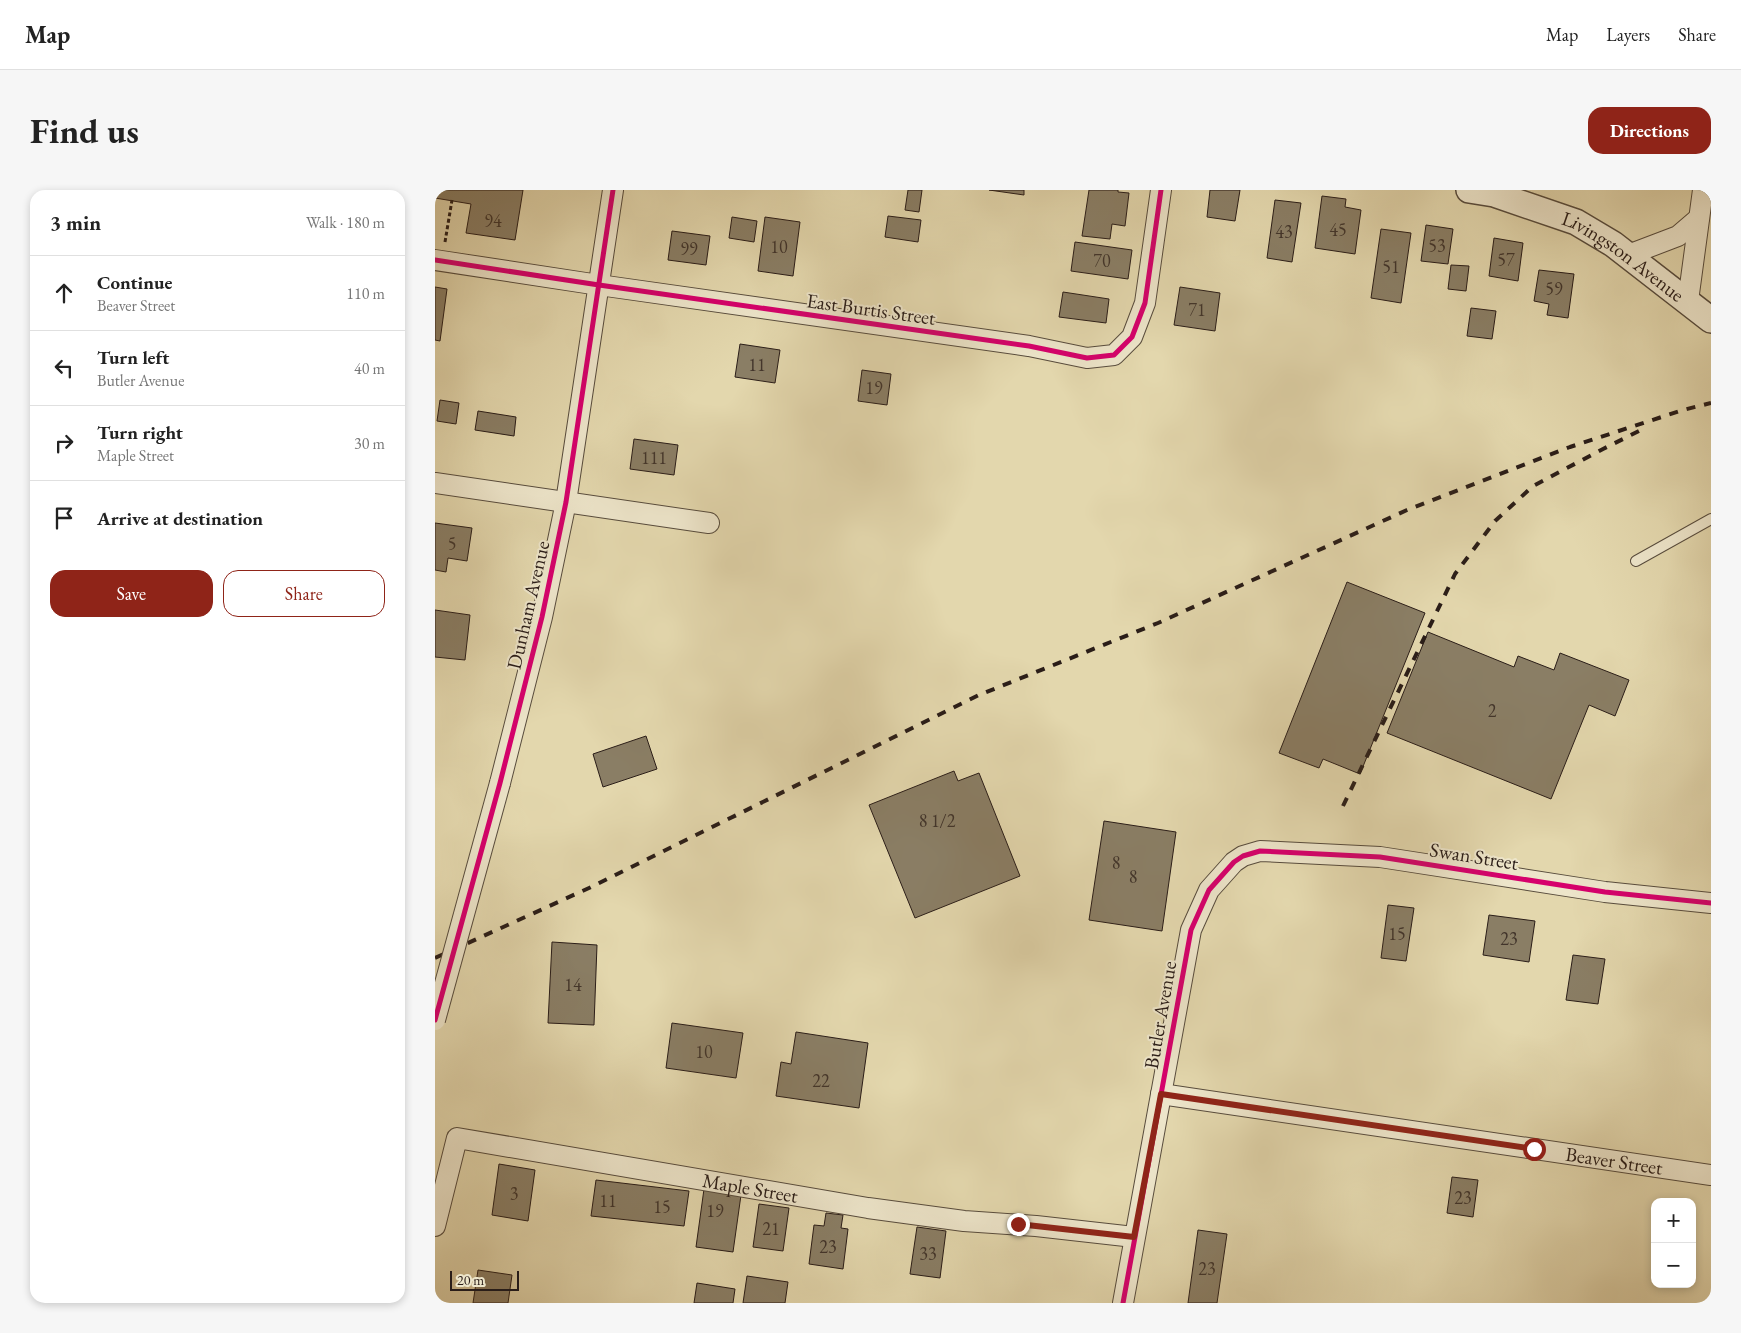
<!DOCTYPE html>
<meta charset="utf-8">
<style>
:root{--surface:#fff;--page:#f6f6f6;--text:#222;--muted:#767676;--line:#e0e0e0;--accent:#8f2418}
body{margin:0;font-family:"EB Garamond",serif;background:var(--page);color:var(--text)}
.controls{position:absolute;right:15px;bottom:15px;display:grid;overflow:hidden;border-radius:10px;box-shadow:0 2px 8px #0003}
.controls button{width:45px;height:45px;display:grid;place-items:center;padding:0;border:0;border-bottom:1px solid var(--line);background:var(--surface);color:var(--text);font:25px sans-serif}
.scale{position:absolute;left:15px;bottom:12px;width:69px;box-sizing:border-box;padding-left:5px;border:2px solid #2a1d18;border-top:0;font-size:14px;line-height:18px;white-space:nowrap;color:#2a1d18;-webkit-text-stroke:4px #ede5ca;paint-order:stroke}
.stop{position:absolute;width:15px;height:15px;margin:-11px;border:4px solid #8f2418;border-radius:50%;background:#fff}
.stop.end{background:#8f2418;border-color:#fff;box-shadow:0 1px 5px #0008}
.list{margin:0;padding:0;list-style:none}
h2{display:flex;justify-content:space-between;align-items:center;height:65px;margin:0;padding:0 20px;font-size:21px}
h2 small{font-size:16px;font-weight:400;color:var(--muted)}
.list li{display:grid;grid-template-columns:32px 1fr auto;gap:15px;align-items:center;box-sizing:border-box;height:75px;padding:0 20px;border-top:1px solid var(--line)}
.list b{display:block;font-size:19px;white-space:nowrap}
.list p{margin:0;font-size:16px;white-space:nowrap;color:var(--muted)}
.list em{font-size:16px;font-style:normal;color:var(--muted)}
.actions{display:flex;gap:10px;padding:15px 20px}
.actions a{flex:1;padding:11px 0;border:1px solid var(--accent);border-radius:15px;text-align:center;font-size:18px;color:var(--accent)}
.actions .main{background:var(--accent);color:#fff}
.icon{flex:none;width:28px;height:28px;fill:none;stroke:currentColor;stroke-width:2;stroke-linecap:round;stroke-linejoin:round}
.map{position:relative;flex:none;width:1276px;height:1113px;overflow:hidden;border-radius:15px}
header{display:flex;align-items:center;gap:30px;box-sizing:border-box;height:70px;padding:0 25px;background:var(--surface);border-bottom:1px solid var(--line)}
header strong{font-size:24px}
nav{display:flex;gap:28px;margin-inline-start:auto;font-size:18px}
.intro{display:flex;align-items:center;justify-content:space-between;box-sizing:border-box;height:120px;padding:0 30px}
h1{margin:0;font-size:35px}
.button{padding:12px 22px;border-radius:15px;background:var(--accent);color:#fff;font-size:18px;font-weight:700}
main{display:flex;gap:30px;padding:0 30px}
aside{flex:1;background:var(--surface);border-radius:15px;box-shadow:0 2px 8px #0003}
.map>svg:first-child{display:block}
.building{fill:#8a7e65;stroke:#2a1d18}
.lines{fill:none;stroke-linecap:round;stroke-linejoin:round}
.service-casing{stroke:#584c3d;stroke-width:12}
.minor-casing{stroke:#584c3d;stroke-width:22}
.tertiary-casing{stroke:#584c3d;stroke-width:28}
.path{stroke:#2a1d18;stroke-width:3;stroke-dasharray:4 2.5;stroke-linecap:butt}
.service{stroke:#ede5ca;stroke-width:10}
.minor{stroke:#ede5ca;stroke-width:20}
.tertiary{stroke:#ede5ca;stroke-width:25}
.rail{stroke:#2a1d18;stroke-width:4;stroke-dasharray:9 9;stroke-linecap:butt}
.minor-bridge-casing{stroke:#584c3d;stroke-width:22;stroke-linecap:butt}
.minor-bridge{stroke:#ede5ca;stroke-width:20}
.cycleway-casing{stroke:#ede5ca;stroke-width:8}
.cycleway{stroke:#d6006c;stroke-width:5}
.route{stroke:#8f2418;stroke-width:6}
.labels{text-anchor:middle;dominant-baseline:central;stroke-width:4;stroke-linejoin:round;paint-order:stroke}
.number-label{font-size:18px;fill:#42352b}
.street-label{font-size:20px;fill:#2a1d18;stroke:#ede5ca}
</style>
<header>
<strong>Map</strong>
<nav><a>Map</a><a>Layers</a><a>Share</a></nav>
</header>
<div class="intro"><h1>Find us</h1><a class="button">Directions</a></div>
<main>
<aside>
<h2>3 min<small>Walk · 180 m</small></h2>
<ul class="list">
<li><svg class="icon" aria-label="ahead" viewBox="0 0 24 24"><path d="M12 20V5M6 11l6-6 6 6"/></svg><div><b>Continue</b><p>Beaver Street</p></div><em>110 m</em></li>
<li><svg class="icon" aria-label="left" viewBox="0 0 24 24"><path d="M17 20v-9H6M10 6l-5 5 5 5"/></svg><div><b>Turn left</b><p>Butler Avenue</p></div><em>40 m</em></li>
<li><svg class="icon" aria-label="right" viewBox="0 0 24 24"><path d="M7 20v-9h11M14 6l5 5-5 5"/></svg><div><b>Turn right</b><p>Maple Street</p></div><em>30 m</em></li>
<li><svg class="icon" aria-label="arrive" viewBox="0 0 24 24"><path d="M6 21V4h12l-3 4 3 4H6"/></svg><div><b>Arrive at destination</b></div></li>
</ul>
<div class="actions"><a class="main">Save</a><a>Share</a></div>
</aside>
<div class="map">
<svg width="1276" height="1113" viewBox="0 0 1276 1113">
<rect width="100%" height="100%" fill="#e3d7ad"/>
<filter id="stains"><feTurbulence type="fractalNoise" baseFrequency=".004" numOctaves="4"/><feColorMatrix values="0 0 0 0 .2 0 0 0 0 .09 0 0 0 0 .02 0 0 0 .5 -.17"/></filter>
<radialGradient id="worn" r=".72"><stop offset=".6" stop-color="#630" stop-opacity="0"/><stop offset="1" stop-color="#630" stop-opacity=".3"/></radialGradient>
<g class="building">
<polygon points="0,0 88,0 80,50 31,43 36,14 0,8"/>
<polygon points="473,0 487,0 484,22 470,20"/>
<polygon points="554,0 589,0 589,5"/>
<polygon points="654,0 683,0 683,2 694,3 690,36 677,34 675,49 647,46"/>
<polygon points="775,0 805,0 800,31 772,27"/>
<polygon points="887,6 911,9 910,17 926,20 920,64 880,58"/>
<polygon points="840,10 866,13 857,72 832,68"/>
<polygon points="453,26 486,30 483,52 450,47"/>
<polygon points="297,27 322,31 319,52 294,48"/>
<polygon points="330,27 365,32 358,86 323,81"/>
<polygon points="991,35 1018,39 1013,74 986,71"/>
<polygon points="946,39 976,43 966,113 936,108"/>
<polygon points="237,41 275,46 271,75 233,70"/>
<polygon points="1059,48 1088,53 1083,91 1054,86"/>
<polygon points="640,52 697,60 693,89 636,81"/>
<polygon points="1016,75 1034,76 1031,101 1013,99"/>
<polygon points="1104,80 1139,84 1133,128 1112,125 1114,114 1099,111"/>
<polygon points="0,97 12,99 5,151 0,150"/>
<polygon points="745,97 785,103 780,141 739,135"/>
<polygon points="628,102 674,109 671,133 624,127"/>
<polygon points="1036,118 1061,121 1057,149 1032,146"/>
<polygon points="305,154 345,160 340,193 300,187"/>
<polygon points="427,180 456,184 452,215 423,211"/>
<polygon points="5,210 24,213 21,234 2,231"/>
<polygon points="43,221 81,227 79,246 40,240"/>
<polygon points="199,249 243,255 239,285 195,279"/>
<polygon points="0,333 37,338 32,371 13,368 11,382 0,380"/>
<polygon points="912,392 990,423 925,584 888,569 884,578 844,563"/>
<polygon points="0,420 35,425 30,470 0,467"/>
<polygon points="993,442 1079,477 1083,466 1119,480 1125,463 1194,490 1180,526 1154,515 1116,609 952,543"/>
<polygon points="211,546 222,579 168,597 158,564"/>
<polygon points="519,581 523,591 544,583 585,686 480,728 434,615"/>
<polygon points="669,631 741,642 727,741 654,730"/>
<polygon points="953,715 979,718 971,771 946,768"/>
<polygon points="1054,725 1100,731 1094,772 1048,765"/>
<polygon points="117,752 162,755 159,835 113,833"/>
<polygon points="1138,765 1170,769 1163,814 1131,810"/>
<polygon points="237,833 308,843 301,888 231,878"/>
<polygon points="361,842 433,853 424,918 341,906 346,872 356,874"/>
<polygon points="64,974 100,980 93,1031 57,1025"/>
<polygon points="1017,987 1043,990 1038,1027 1012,1023"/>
<polygon points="161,990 254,1001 249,1036 156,1026"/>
<polygon points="269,999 306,1005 298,1062 261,1057"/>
<polygon points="324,1014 354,1018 348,1061 318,1057"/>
<polygon points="391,1023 408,1025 406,1038 413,1039 408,1079 374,1074 379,1035 389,1036"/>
<polygon points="482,1037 511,1041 505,1088 475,1084"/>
<polygon points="763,1040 792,1044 782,1113 753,1113"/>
<polygon points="43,1080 77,1085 73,1113 38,1113"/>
<polygon points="312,1086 353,1092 350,1113 308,1113"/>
<polygon points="262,1093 300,1099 298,1113 259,1113"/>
</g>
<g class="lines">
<g class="service-casing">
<polyline id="service" points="1201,371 1276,329"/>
</g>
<g class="minor-casing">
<g id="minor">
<polyline points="1193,65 1243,46 1264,28"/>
<polyline points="0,70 164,95 594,156 652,168 679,165 697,147 710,113 726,0"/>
<polyline points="1253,111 1268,0"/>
<polyline points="0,293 274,333"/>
<polyline points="65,593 107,427 131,312 178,0"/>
<path id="s1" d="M726 904 1276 985"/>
<path id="s2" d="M0 1036 22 948 433 1018 529 1031 601 1036 699 1047"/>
<polyline points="688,1113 756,740 774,700 799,672 808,666 825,661 945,667 1170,702 1276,713"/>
</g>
</g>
<g class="tertiary-casing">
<g id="tertiary">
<path id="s3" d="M1034 0 1059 4 1141 32 1178 54 1276 130"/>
</g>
</g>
<polyline class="path" points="10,52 17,10"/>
<use href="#service" class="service"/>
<use href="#minor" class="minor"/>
<use href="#tertiary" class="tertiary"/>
<g class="rail">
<polyline points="908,616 1020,384 1060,331 1098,296 1168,259 1210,238"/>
<polyline points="0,768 154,698 544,505 723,433 972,320 1135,257 1248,220 1276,213"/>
</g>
<g class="minor-bridge-casing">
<polyline id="minor-bridge" points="0,830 65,593"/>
</g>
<use href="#minor-bridge" class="minor-bridge"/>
<g class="cycleway-casing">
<g id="cycleway">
<polyline points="0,70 164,95 594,156 652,168 679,165 697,147 710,113 726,0"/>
<polyline points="0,830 65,593 107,427 131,312 178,0"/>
<polyline points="688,1113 756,740 774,700 799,672 808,666 825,661 945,667 1170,702 1276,713"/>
</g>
</g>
<use href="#cycleway" class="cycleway"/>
</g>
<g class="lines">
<polyline class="route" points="583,1034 699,1047 726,904 1099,959"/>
</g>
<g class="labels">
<g class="number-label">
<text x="58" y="30">94</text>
<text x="903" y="39">45</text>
<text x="849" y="41">43</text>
<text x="1002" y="55">53</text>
<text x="344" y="56">10</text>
<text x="254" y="58">99</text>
<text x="1071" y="69">57</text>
<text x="667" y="70">70</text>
<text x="956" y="76">51</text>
<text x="1119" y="98">59</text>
<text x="762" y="119">71</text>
<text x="322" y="174">11</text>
<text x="439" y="197">19</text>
<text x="219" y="267">111</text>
<text x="17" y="353">5</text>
<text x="1057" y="520">2</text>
<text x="502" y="630">8 1/2</text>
<text x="681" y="672">8</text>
<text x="698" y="686">8</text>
<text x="962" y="743">15</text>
<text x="1074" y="748">23</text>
<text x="138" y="794">14</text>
<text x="269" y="861">10</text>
<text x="386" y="890">22</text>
<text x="79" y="1003">3</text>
<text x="1028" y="1007">23</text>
<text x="173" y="1010">11</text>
<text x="227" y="1016">15</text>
<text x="280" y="1020">19</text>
<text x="336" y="1038">21</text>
<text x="393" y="1056">23</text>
<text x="493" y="1063">33</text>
<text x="772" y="1078">23</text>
</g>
<g class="street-label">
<text stroke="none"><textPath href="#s3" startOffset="170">Livingston Avenue</textPath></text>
<text transform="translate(436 119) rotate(8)">East Burtis Street</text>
<text transform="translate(93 415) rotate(-77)">Dunham Avenue</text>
<text transform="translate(1039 666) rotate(9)">Swan Street</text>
<text transform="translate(725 825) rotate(-80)">Butler Avenue</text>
<text stroke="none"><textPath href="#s1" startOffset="458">Beaver Street</textPath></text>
<text stroke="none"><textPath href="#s2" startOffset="388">Maple Street</textPath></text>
</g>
</g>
<rect width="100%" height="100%" filter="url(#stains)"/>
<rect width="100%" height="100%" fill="url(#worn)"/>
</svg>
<div class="controls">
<button>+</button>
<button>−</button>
</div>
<div class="scale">20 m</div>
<div class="stop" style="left:1099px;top:959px"></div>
<div class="stop end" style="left:583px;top:1034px"></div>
</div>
</main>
